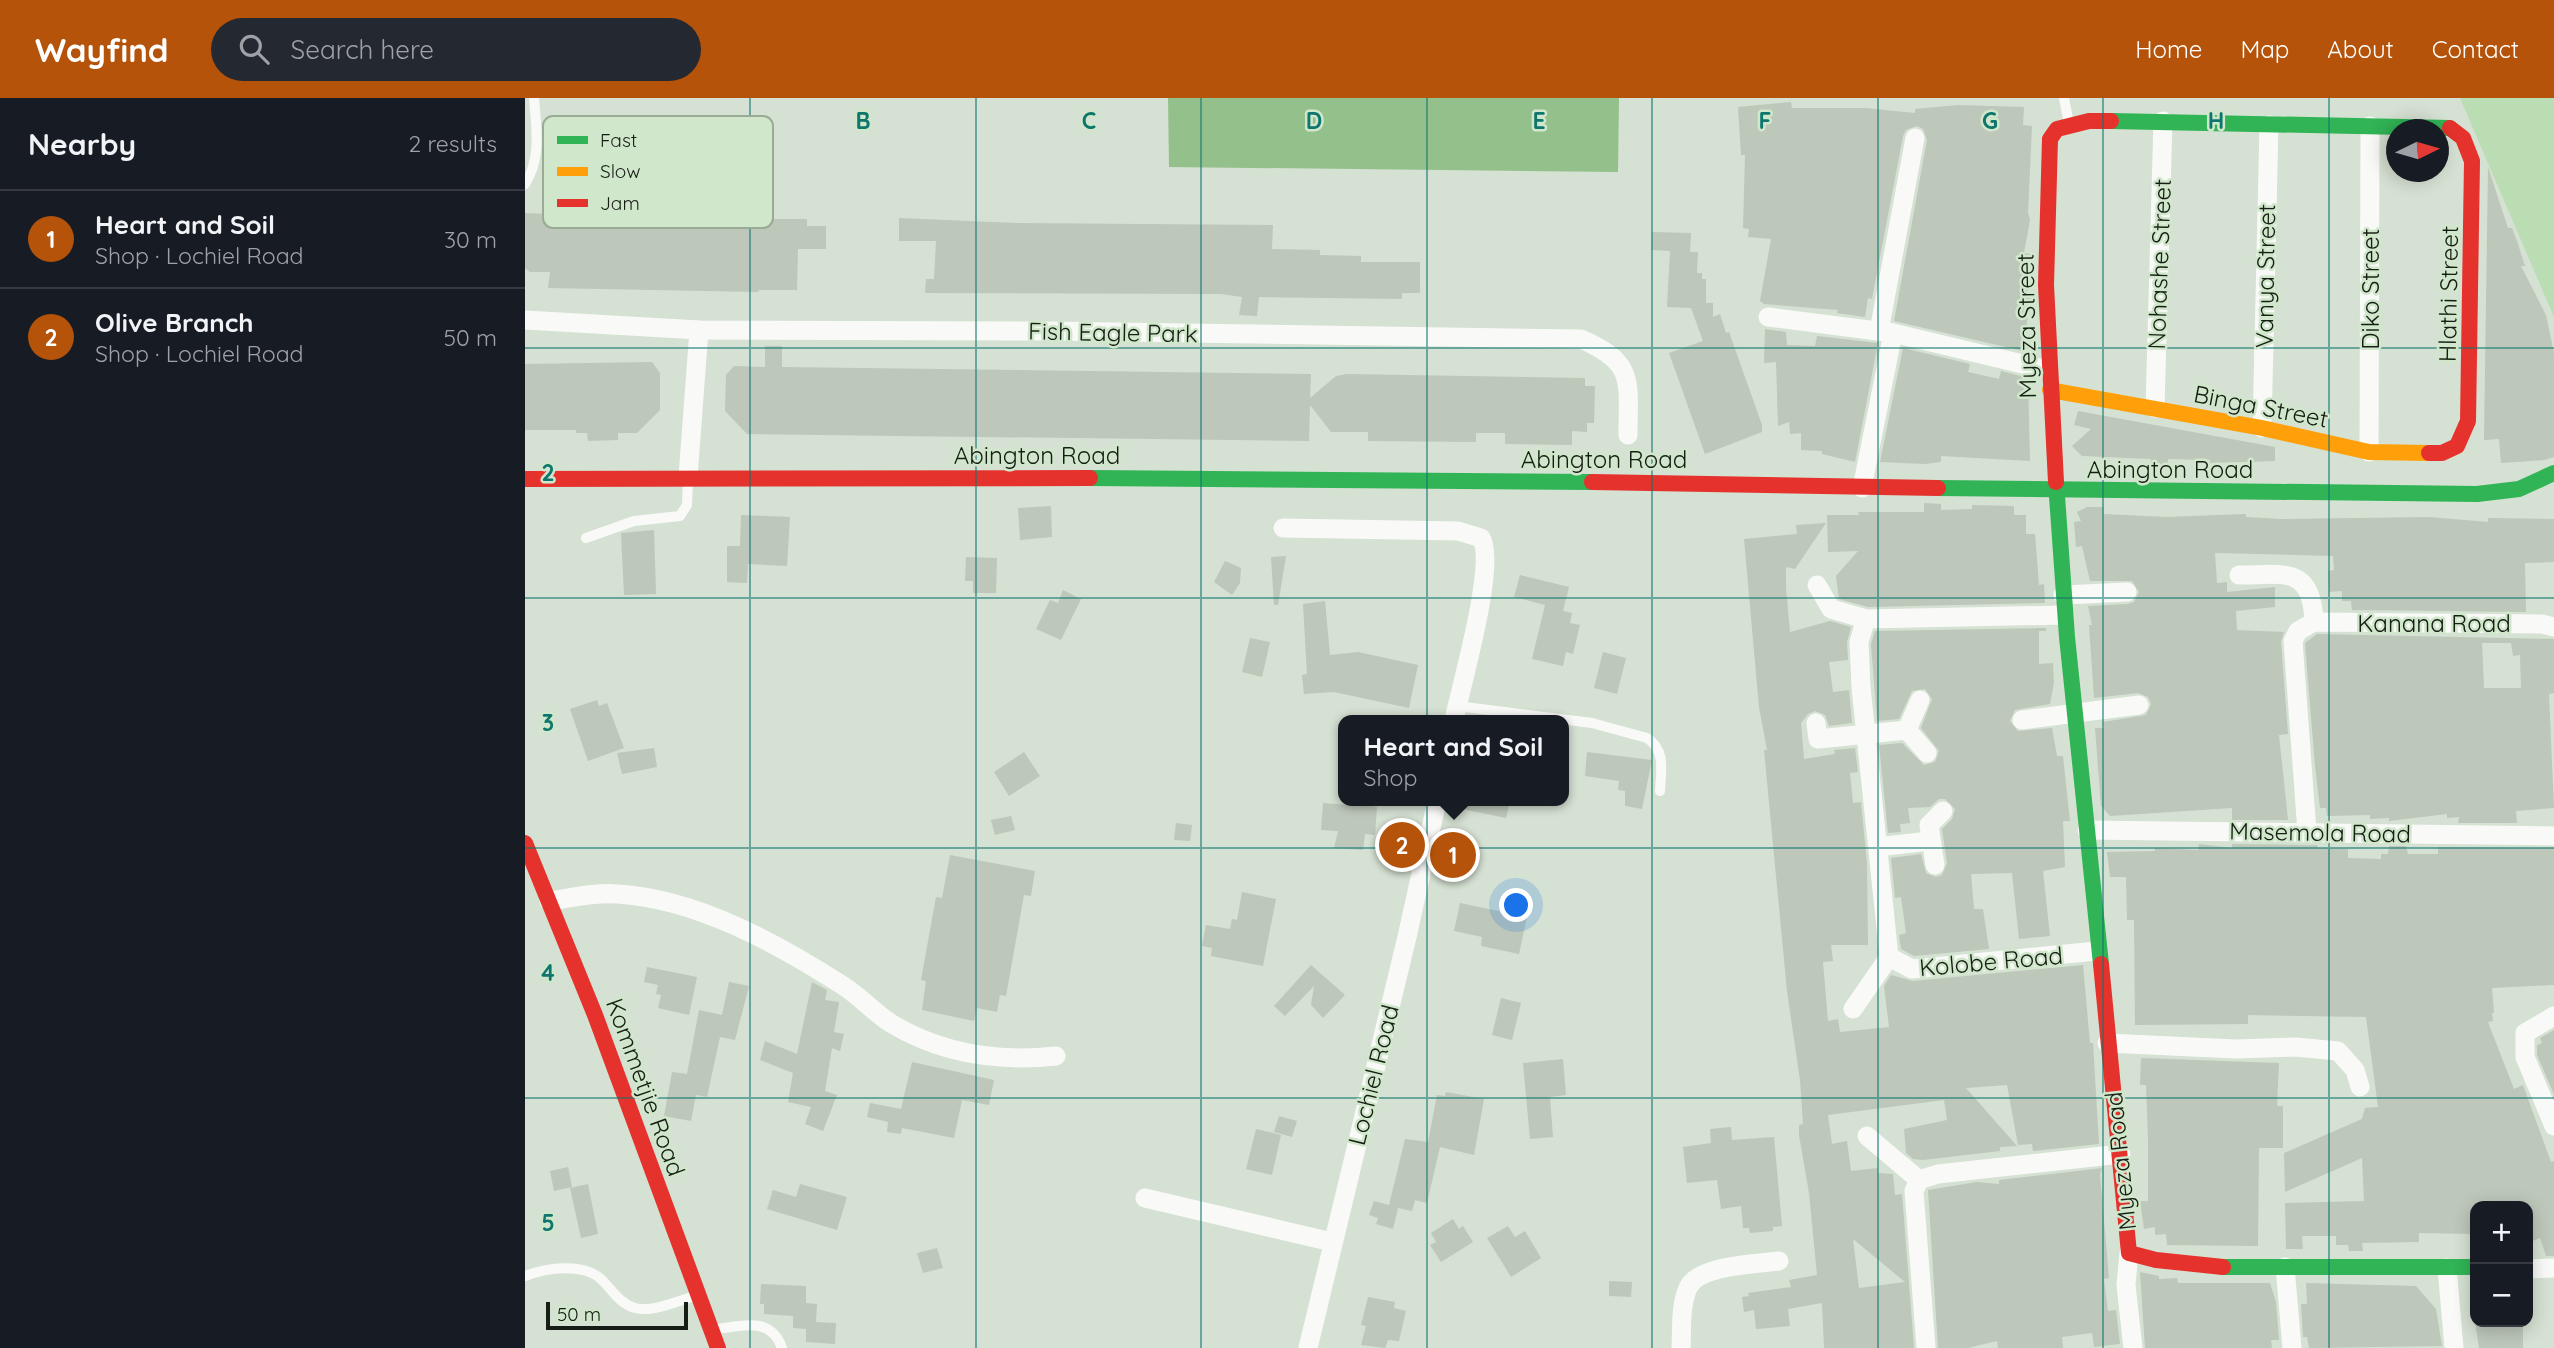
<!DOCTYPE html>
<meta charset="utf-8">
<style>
:root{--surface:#171b24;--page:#242831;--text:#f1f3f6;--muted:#9ea1a6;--line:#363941;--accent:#b45309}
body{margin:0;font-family:Quicksand,sans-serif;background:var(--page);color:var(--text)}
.controls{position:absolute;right:21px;bottom:21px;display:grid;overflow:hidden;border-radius:14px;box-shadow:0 4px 18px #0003}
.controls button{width:63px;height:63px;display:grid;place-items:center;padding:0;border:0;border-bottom:2px solid var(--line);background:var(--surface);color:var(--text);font:35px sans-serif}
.compass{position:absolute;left:1861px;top:21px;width:63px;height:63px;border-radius:50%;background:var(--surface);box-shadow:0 4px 18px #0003;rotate:85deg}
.scale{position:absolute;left:21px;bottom:18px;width:142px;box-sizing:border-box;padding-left:7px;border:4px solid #161d14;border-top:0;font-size:19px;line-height:24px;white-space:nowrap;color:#161d14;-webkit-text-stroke:5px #d1e7cc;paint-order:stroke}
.you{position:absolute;left:992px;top:808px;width:24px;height:24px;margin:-18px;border:5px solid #fff;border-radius:50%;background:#1a73e8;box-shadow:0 0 0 10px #1a73e833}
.badge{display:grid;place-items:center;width:46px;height:46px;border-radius:50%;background:var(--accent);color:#fff;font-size:23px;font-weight:700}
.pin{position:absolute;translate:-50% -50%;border:4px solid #fff;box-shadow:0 2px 7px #0006}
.popup{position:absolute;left:813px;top:617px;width:231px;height:91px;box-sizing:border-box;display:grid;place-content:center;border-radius:14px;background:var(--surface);filter:drop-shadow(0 2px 5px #0005);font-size:23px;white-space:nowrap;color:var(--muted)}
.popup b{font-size:26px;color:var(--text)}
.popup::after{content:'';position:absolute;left:50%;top:100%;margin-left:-14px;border:14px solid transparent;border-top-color:var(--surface)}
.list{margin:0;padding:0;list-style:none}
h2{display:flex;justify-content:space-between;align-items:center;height:91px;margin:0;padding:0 28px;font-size:30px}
h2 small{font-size:23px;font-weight:400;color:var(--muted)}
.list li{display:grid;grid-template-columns:46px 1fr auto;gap:21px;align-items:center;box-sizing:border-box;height:98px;padding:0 28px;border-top:2px solid var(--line)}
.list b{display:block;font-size:26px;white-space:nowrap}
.list p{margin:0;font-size:23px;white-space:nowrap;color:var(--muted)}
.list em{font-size:23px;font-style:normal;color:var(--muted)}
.icon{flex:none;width:38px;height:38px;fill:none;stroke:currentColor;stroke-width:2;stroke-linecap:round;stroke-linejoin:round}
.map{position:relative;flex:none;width:2029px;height:1250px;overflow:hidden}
header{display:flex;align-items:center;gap:42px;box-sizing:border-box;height:98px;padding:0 35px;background:var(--accent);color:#fff}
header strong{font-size:33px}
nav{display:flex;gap:38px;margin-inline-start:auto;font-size:24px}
.search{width:490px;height:63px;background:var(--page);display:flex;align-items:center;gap:18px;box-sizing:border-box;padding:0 24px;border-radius:38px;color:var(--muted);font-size:26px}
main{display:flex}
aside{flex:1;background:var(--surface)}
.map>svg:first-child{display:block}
.green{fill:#baddb3}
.water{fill:#94c08b}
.building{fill:#bdc7ba;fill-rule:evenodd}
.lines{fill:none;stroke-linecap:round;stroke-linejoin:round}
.lane{stroke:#f9faf8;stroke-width:10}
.street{stroke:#f9faf8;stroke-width:19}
.fast{stroke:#30b455;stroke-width:16}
.slow{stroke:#ff9f0a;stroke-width:16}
.jam{stroke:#e5322d;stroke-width:16}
.grid{fill:none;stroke:#0f766e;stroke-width:2;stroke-opacity:0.55}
.labels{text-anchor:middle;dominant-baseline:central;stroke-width:5;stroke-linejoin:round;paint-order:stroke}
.street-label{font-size:24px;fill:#161d14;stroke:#d1e7cc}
.key{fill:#d1e7cc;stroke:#99aa95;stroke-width:2}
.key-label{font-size:19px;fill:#161d14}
.grid-label{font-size:23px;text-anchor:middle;font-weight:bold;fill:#0f766e;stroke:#d1e7cc;stroke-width:5;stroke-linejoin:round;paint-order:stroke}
</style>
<header>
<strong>Wayfind</strong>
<div class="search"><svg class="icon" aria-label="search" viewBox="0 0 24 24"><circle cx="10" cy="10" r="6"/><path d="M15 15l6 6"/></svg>Search here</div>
<nav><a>Home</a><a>Map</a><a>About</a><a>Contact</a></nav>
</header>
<main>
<aside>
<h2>Nearby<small>2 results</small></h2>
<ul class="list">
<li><span class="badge">1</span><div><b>Heart and Soil</b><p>Shop · Lochiel Road</p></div><em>30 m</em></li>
<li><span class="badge">2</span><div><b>Olive Branch</b><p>Shop · Lochiel Road</p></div><em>50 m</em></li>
</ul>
</aside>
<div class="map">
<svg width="2029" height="1250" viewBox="0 0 2029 1250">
<rect width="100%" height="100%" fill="#d5e1d2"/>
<polygon class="green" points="1935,0 2029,0 2029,219"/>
<polygon class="water" points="643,0 1094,0 1093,74 644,69"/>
<g class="building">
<polygon points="1266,4 1267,10 1340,10 1390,15 1390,11 1433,7 1499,9 1498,27 1507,28 1503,114 1505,122 1499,155 1505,156 1502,195 1506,195 1498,253 1369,223 1402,42 1398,31 1392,28 1381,32 1378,38 1347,201 1343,200 1340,219 1312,215 1313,212 1239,206 1235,203 1246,141 1223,139 1224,131 1218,130 1220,57 1216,57 1213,9"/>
<polygon points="1963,69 1983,130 1987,130 1992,143 2000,168 1996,168 2021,217 2029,255 2029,359 2019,362 1976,365 1974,341 1959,342"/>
<polygon points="0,115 167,122 167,117 233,117 234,121 282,121 282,128 301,128 301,151 273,151 272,192 234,192 233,194 23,190 25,174 5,174 0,170"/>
<polygon points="374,120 490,125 748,127 747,151 795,152 795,157 836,158 836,164 895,164 895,195 877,195 877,201 734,199 732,218 714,217 717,199 696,196 400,195 401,181 409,181 411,143 374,143"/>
<polygon points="1127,134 1166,135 1165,154 1173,154 1172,175 1177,175 1177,181 1181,181 1181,205 1188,205 1188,219 1195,216 1201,235 1204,234 1237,327 1237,334 1180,356 1144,255 1178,243 1166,210 1142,209 1145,153 1126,152"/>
<polygon points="1240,231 1261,234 1262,247 1290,248 1292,238 1353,245 1330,364 1297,356 1297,353 1276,352 1276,335 1265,336 1264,324 1253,328 1251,264 1239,265"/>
<polygon points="240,248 257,248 257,269 786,276 785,300 811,278 822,276 1060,280 1060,288 1070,288 1069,325 1062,325 1062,334 1047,333 1047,347 980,346 980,335 951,335 951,344 843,343 843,334 806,334 785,307 784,343 222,336 200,313 201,277 209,268 240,269"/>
<polygon points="1378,250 1445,266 1443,274 1474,281 1476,273 1503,280 1505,363 1416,358 1416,364 1400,366 1355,364"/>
<polygon points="127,264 135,275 135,312 112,335 93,335 93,342 63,343 62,335 51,335 51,332 0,332 0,266"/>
<polygon points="1553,313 1750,349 1750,363 1685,365 1685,362 1643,361 1643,371 1625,372 1626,361 1557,358 1547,348 1566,331 1549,327"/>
<polygon points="1399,405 1416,406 1416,412 1447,411 1447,407 1489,408 1489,417 1501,417 1501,436 1510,436 1514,487 1519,486 1520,505 1343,509 1314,501 1311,478 1333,453 1303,454 1302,417 1334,417 1333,414 1399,414"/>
<polygon points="526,408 527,439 495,442 493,410"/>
<polygon points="1562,409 1579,409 1579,416 1641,419 1721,416 1721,419 1756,421 1904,419 1963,424 1963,420 2029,421 2029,464 2000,465 2001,514 1827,512 1826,503 1817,503 1817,493 1804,494 1803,473 1809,472 1808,458 1690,455 1692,485 1702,484 1702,494 1750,489 1750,509 1711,513 1712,532 1759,534 1756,544 1763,636 1754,637 1763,722 1707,722 1707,710 1585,718 1576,708 1570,630 1579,630 1578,624 1621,617 1626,606 1623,599 1613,595 1569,600 1564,527 1567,527 1563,508 1603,506 1609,504 1614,494 1607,483 1565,483 1557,448 1551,449 1549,424 1556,423 1552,414"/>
<polygon points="216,417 265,419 262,468 223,466 222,485 202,484 202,448 215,448"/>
<path d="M1301 425 1270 471 1261 469V490L1265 534 1305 523 1326 529 1322 544 1323 562 1304 564 1308 594 1324 592 1327 625 1304 628 1300 617 1290 613 1283 616 1276 625 1279 661 1310 656 1309 652 1330 650 1333 674 1325 675 1328 705 1336 704 1342 766 1343 847H1306L1308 863 1298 864 1303 923 1313 921 1315 934 1364 929 1359 888 1366 877 1388 883 1558 867 1565 945H1568L1574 1046 1508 1053 1507 1046 1493 1047 1482 987 1441 990 1492 1048 1475 1049V1053L1398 1062 1388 1061 1381 1055 1379 1031 1422 1022 1419 1002 1303 1017 1307 1046 1322 1043 1326 1073 1353 1070V1075L1368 1076 1370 1097 1377 1096 1389 1250H1299L1297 1205 1263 1211 1265 1228 1231 1231 1229 1212 1219 1214 1217 1199 1224 1198 1223 1195 1266 1189 1264 1182 1292 1177 1284 1095 1274 1037V1027L1278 1026 1275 982 1262 893 1239 652H1242L1234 609 1219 441 1272 436 1271 427ZM1328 1141 1380 1184 1334 1190Z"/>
<polygon points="129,432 131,496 99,497 96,435"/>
<polygon points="761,458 753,507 749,507 746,459"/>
<polygon points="441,459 472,460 471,495 448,495 448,483 440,483"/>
<polygon points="700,463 716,470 715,485 707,497 689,484"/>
<polygon points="995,477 1044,489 1038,513 1047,515 1045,525 1055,527 1048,556 1041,554 1038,568 1007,561 1020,507 989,499"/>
<polygon points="538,492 556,501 536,542 511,531 525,502 533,505"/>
<polygon points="800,503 805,557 833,554 893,567 884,610 809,594 779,596 777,577 782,576 778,506"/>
<polygon points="1521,530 1521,533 1514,533 1514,566 1528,565 1529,585 1525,606 1490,612 1485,623 1493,633 1527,630 1532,658 1538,658 1545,723 1538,723 1540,769 1518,773 1525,838 1494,841 1487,775 1446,776 1449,811 1458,811 1464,851 1389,858 1376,851 1374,837 1381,835 1376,799 1370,800 1366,760 1396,756 1401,775 1411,779 1417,777 1422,765 1417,731 1427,721 1430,711 1420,701 1414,701 1405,709 1383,710 1385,725 1375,726 1376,734 1363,735 1354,647 1377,645 1399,667 1410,664 1414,653 1396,630 1407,601 1400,591 1387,593 1374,621 1352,623 1346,546 1350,533"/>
<path d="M1792 536 2029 541V595L2024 596 2029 710 1991 713 1992 725H1933L1934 719 1922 720V716L1864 723V720L1845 721V717L1802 718 1801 710H1795L1790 668 1780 545ZM1957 545H1986L1988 558 1995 557 1996 590H1959Z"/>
<polygon points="725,540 745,544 737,579 717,574"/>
<polygon points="1078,554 1101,560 1092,596 1069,590"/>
<polygon points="72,602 74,608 82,605 99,650 63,663 45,611"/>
<polygon points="129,650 132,669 97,676 92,655"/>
<polygon points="499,654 515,678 484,698 469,674"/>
<polygon points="1062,654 1127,662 1117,711 1100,708 1100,693 1093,692 1094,683 1060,678"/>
<polygon points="825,703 852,709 850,737 840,736 838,752 809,750 813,733 796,732 798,705 824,707"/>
<polygon points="933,703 985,703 981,720 933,710"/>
<polygon points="486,718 490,732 470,737 466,722"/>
<polygon points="651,725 667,727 665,743 649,742"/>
<polygon points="1674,746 1707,750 1707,746 1792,747 1793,750 1823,751 1823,760 1856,761 1856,756 1863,756 1864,748 1881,748 1883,756 1913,756 1913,749 2029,750 2029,887 1967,890 1969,915 1967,915 1968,923 1963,924 1989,991 1998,987 2026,1064 2029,1063 2029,1158 2021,1158 2015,1140 2003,1145 2003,1108 1950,1108 1950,1136 1894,1135 1894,1144 1837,1145 1838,1153 1824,1153 1823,1147 1811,1147 1811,1138 1777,1138 1778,1151 1761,1151 1760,1105 1839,1103 1837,1060 1760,1094 1759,1055 1837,1021 1840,1010 1853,1009 1841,919 1723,917 1723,926 1610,927 1609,822 1602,822 1601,779 1585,779 1582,754 1630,753 1630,750 1673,752"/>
<polygon points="425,757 510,773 506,798 499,797 481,898 475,897 472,914 452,910 449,923 397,912 401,883 396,882 411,799 417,800"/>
<polygon points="717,794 751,801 738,868 686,858 687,850 677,848 681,827 705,831 707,821 712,822"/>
<polygon points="935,805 1002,819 994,856 956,848 957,839 929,833"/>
<polygon points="786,867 820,897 798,920 786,907 789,888 760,918 749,908"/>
<polygon points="122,869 172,879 164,917 133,910 136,897 131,896 133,887 119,884"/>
<polygon points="204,884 224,888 210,942 195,939 182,999 171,997 166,1023 139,1018 147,974 162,976 174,912 197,917"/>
<polygon points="287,884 302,892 300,902 314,904 309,934 319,936 315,953 307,950 300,993 312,997 298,1033 280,1026 286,1009 263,1004 268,975 235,962 240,943 272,956"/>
<polygon points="976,900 996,905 987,942 967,937"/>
<polygon points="2029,932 2029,996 2012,957 2012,947 2017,945 2015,940"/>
<polygon points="1616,960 1754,965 1752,1008 1758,1008 1758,1050 1734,1050 1733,1148 1642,1147 1641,1136 1630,1137 1630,1129 1619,1131 1615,1103 1623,1103 1623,1040 1621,987 1615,987"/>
<polygon points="1038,961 1041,997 1025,999 1028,1039 1005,1041 998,965"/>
<polygon points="387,964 469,982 464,1007 437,1002 429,1040 377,1030 376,1036 362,1034 363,1024 342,1019 345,1005 376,1011"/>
<polygon points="921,994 959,1001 949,1057 915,1049 902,1105 890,1102 887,1113 869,1109 873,1110 868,1131 851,1126 853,1120 844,1117 849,1103 864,1107 880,1041 903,1044 912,997 920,998"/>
<polygon points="754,1018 772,1023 767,1039 749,1034"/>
<polygon points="1206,1029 1207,1042 1249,1039 1257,1128 1248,1129 1248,1133 1225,1135 1224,1130 1218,1130 1216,1108 1196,1111 1192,1082 1162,1085 1158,1049 1186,1045 1185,1031"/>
<polygon points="731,1031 756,1037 747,1077 721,1071"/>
<polygon points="43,1069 47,1089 29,1093 25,1073"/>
<polygon points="1577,1070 1575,1076 1584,1180 1579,1181 1583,1213 1591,1212 1595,1246 1569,1249 1567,1235 1537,1239 1538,1250 1473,1250 1472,1243 1443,1250 1413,1250 1403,1092 1452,1084 1474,1086 1474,1082"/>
<polygon points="63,1086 73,1136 56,1140 45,1090"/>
<polygon points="275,1086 322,1099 312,1132 242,1111 248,1092 271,1099"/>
<polygon points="928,1121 934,1131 938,1128 948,1144 916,1164 905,1147 911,1144 906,1135"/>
<polygon points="983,1128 990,1139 1000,1133 1016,1160 986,1179 962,1140"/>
<polygon points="412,1150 418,1170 398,1175 392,1155"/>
<polygon points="1615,1174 1634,1178 1634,1181 1652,1180 1653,1185 1745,1185 1751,1204 1754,1242 1746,1242 1747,1250 1620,1250"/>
<polygon points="1084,1183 1107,1184 1106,1199 1084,1198"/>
<polygon points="1781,1185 1891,1188 1911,1211 1917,1248 1784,1250 1782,1239 1778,1239 1776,1206 1782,1206"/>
<polygon points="236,1186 281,1188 281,1205 292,1206 291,1224 311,1225 310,1246 281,1244 281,1231 268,1230 268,1218 239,1216 239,1206 235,1206"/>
<polygon points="843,1199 870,1204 869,1210 881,1213 874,1243 863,1242 860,1250 836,1247 841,1228 836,1227"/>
<polygon points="1950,1224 1998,1224 1998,1250 1954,1250"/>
</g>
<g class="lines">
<g class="lane">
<polyline points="1539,0 1544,26"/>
<path d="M0 86C17 60 11 29 9 0"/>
<polyline points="61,440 109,423 155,418 162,407 163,383"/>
<path d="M932 608 1067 625 1122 640C1141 652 1136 673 1135 693"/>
<path d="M0 1178C21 1170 59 1164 77 1182 87 1192 95 1206 110 1210 128 1215 155 1202 173 1197"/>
<path d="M187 1232C214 1228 246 1217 257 1250"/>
</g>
<g class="street">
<polyline points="1243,219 1368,235 1523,272"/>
<path d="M0 222 174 232 523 233 1056 241C1111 265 1103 283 1103 337"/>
<polyline points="1354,233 1390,40"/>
<polyline points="1630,310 1638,23"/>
<polyline points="1737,330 1744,27"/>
<polyline points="1844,354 1845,28"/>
<polyline points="163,379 174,232"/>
<polyline points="1337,390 1368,235"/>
<path d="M758 430 933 433 956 440C972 464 936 588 929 622"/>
<path d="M1714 477C1759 477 1787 467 1789 524"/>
<polyline points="1292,487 1306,511 1341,521"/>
<polyline points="1538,497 1602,494"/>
<polyline points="1539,517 1341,521 1334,544 1336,589 1364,859 1387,871 1572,853"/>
<polyline points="1497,622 1614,607"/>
<polyline points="1291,625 1293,641 1382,632"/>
<polyline points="1382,632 1395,602"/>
<polyline points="1382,632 1402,655"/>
<polyline points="1562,732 2029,738"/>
<polyline points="1782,734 1768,543 1773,533 1789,524 2017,526 2029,529"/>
<polyline points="1353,749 1404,743"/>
<polyline points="1410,767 1404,727 1418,713"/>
<path d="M24 803C46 800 70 794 93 796 172 801 251 845 317 887 335 898 349 915 367 926 417 956 474 964 531 958"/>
<polyline points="1328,911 1364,859"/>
<polyline points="2029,918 2000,935 2000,959 2029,1028"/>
<polyline points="1582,945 1711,951 1771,949 1813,953 1830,972 1835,989"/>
<polyline points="1342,1038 1394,1082"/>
<polyline points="620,1100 807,1144"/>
<polyline points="1604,1155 1601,1187 1608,1250"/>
<polyline points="1760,1169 1767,1250"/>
<polyline points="1922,1170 1929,1250"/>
<polyline points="2003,1171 2029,1170"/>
<polyline points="783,1250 882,839 912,703"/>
<path d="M1156 1250C1157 1231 1155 1208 1163 1190 1173 1167 1231 1166 1254 1163"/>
<polyline points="1401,1250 1389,1093 1394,1082 1413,1076 1596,1056"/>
</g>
<g class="fast">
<polyline points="1586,23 1925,30"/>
<polyline points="565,380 1067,384"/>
<polyline points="1531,384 1542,539 1576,866"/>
<polyline points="1413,390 1952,396 1994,391 2029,375"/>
<polyline points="1698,1169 1950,1169"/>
</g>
<polyline class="slow" points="1525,292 1737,330 1844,354 1904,355"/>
<g class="jam">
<polyline points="1904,355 1917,355 1932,348 1943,323 1947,63 1938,40 1925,30"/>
<polyline points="0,381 565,380"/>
<polyline points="1067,384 1413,390"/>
<polyline points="1531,384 1521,187 1525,41 1532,31 1564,23 1586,23"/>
<polyline points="0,745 70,917 193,1250"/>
<polyline points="1576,866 1604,1155 1631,1162 1698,1169"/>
</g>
</g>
<path class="grid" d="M225 0V1250M451 0V1250M676 0V1250M902 0V1250M1127 0V1250M1353 0V1250M1578 0V1250M1804 0V1250M0 250H2029M0 500H2029M0 750H2029M0 1000H2029"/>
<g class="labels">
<g class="street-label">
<text transform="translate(1634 166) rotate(-88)">Nohashe Street</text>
<text transform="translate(1740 178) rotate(-89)">Vanya Street</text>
<text transform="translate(1845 191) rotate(-90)">Diko Street</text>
<text transform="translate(1923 196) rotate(-89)">Hlathi Street</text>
<text transform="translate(1501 228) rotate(-91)">Myeza Street</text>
<text transform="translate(588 234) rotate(1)">Fish Eagle Park</text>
<text transform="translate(1736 308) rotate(11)">Binga Street</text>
<text x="512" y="357">Abington Road</text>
<text x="1079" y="361">Abington Road</text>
<text x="1645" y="371">Abington Road</text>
<text x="1909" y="525">Kanana Road</text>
<text transform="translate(1795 734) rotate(1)">Masemola Road</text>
<text transform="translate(1466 863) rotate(-5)">Kolobe Road</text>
<text transform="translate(848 977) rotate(-76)">Lochiel Road</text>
<text transform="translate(121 989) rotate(70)">Kommetjie Road</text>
<text transform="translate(1595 1063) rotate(-96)">Myeza Road</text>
</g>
</g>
<rect x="18" y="18" width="230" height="112" rx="10" class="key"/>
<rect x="32" y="38" width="31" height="8" fill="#30b455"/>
<rect x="32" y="69" width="31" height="9" fill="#ff9f0a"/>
<rect x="32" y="101" width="31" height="8" fill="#e5322d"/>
<g class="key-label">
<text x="75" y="49">Fast</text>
<text x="75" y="80">Slow</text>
<text x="75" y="112">Jam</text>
</g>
<g class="grid-label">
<text x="338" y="31">B</text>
<text x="564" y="31">C</text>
<text x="789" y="31">D</text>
<text x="1014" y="31">E</text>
<text x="1240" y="31">F</text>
<text x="1465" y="31">G</text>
<text x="1691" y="31">H</text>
<text x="23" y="383">2</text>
<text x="23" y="633">3</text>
<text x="23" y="883">4</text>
<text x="23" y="1133">5</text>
</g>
</svg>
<div class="controls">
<button>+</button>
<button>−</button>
</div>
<svg class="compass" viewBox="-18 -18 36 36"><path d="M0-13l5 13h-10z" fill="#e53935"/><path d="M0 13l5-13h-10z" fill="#9ea1a6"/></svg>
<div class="scale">50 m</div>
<div class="you"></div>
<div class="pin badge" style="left:928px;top:757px">1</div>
<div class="popup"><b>Heart and Soil</b>Shop</div>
<div class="pin badge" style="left:877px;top:747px">2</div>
</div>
</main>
